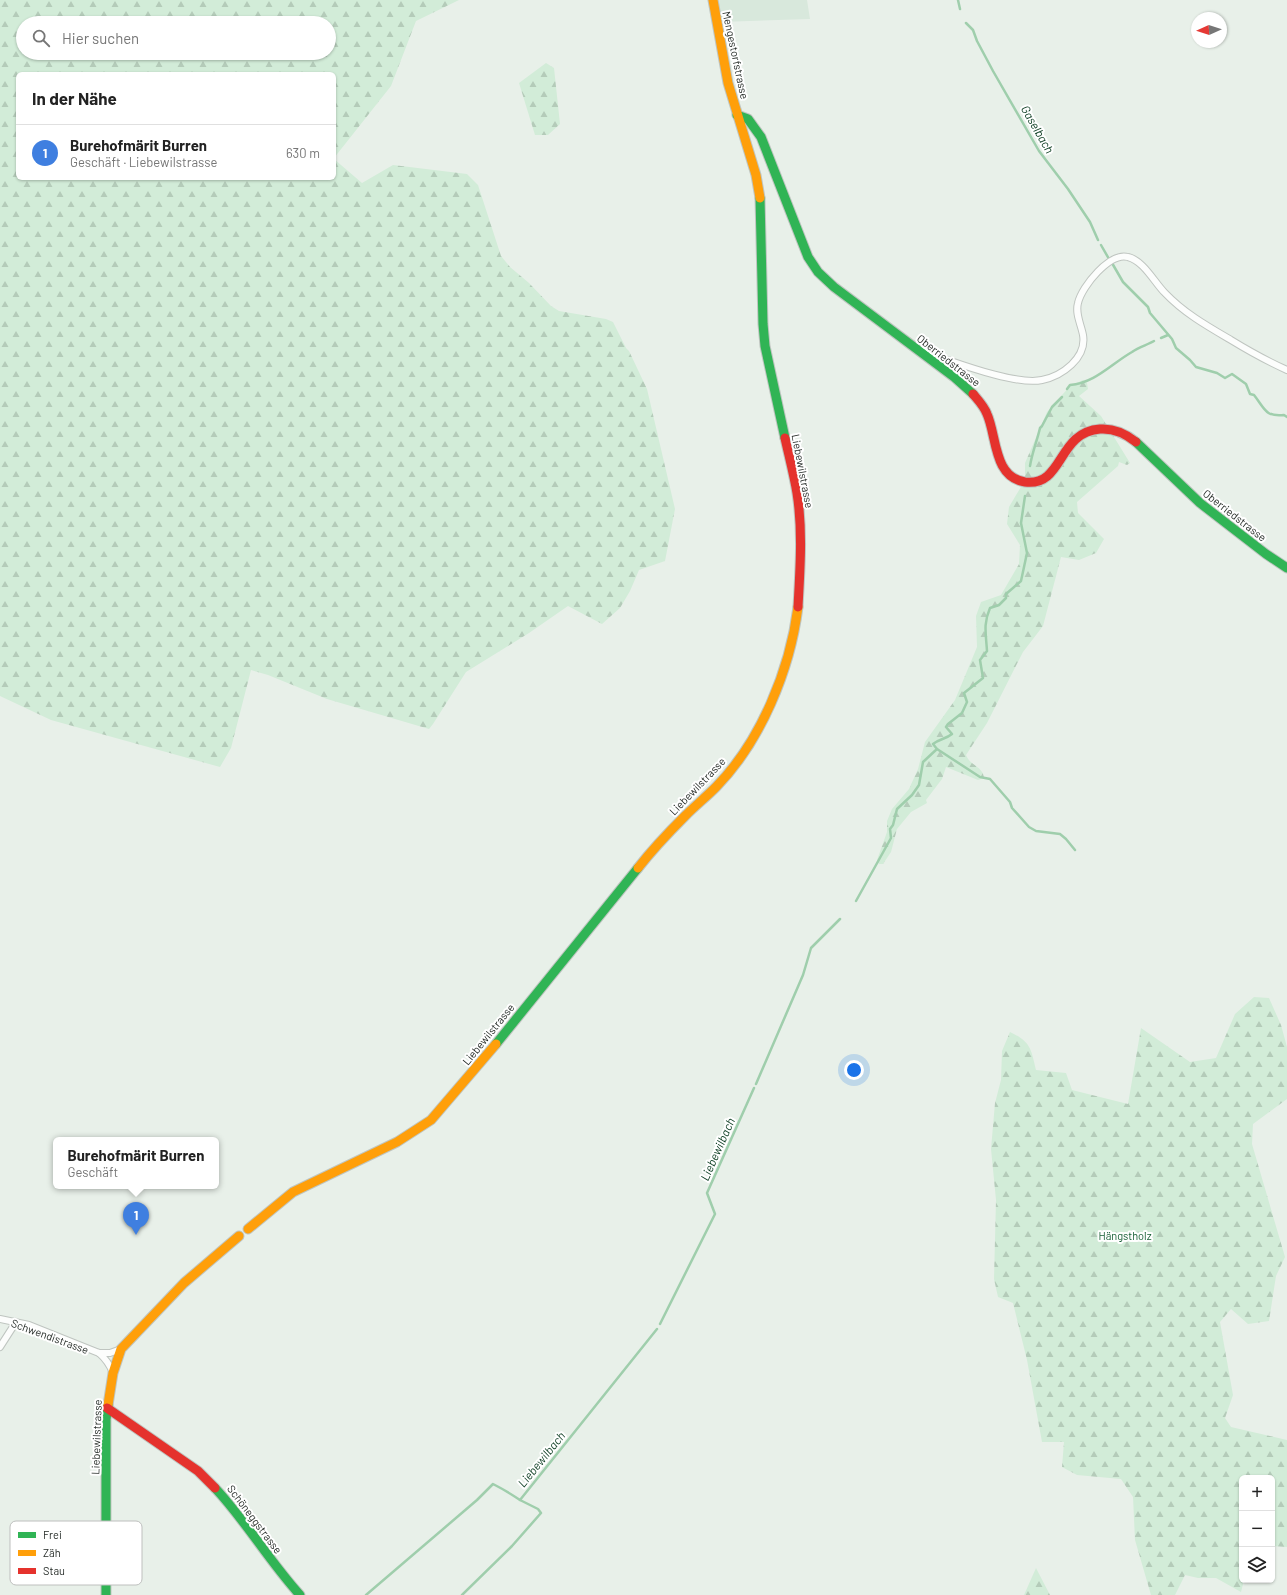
<!DOCTYPE html>
<html lang="de">
<meta charset="utf-8">
<style>
:root{--surface:#fff;--page:#f2f2f2;--text:#222;--muted:#767676;--line:#e0e0e0;--accent:#69706b}
body{margin:0;font-family:Barlow,sans-serif;background:var(--page);color:var(--text)}
.controls{position:absolute;right:12px;bottom:12px;display:grid;overflow:hidden;border-radius:6px;box-shadow:0 1px 3px #0004}
.controls button{width:36px;height:36px;display:grid;place-items:center;padding:0;border:0;border-bottom:1px solid var(--line);background:var(--surface);color:var(--text);font:20px sans-serif}
.compass{position:absolute;left:1191px;top:12px;width:36px;height:36px;border-radius:50%;background:var(--surface);box-shadow:0 1px 3px #0004;rotate:267deg}
.you{position:absolute;left:854px;top:1070px;width:14px;height:14px;margin:-10px;border:3px solid #fff;border-radius:50%;background:#1a73e8;box-shadow:0 0 0 6px #1a73e833}
.badge{display:grid;place-items:center;width:26px;height:26px;border-radius:50%;background:var(--accent);color:#fff;font-size:13px;font-weight:700}
.pin{position:absolute;translate:-50% -33px;filter:drop-shadow(0 1px 2px #0008)}
.pin::after{content:'';position:absolute;top:21px;width:14px;height:12px;background:inherit;clip-path:polygon(0 0,100% 0,50% 100%)}
.popup{position:absolute;left:53px;top:1137px;width:166px;height:52px;box-sizing:border-box;display:grid;place-content:center;border-radius:6px;background:var(--surface);filter:drop-shadow(0 1px 3px #0005);font-size:13px;white-space:nowrap;color:var(--muted)}
.popup b{font-size:15px;color:var(--text)}
.popup::after{content:'';position:absolute;left:50%;top:100%;margin-left:-8px;border:8px solid transparent;border-top-color:var(--surface)}
.list{margin:0;padding:0;list-style:none}
h2{display:flex;justify-content:space-between;align-items:center;height:52px;margin:0;padding:0 16px;font-size:17px}
h2 small{font-size:13px;font-weight:400;color:var(--muted)}
.list li{display:grid;grid-template-columns:26px 1fr auto;gap:12px;align-items:center;box-sizing:border-box;height:56px;padding:0 16px;border-top:1px solid var(--line)}
.list b{display:block;font-size:15px;white-space:nowrap}
.list p{margin:0;font-size:13px;white-space:nowrap;color:var(--muted)}
.list em{font-size:13px;font-style:normal;color:var(--muted)}
.icon{flex:none;width:22px;height:22px;fill:none;stroke:currentColor;stroke-width:2;stroke-linecap:round;stroke-linejoin:round}
.map{position:relative;flex:none;width:1287px;height:1595px;overflow:hidden}
.search{position:absolute;background:var(--surface);box-shadow:0 1px 3px #0004;left:16px;top:16px;width:320px;height:44px;display:flex;align-items:center;gap:10px;box-sizing:border-box;padding:0 14px;border-radius:22px;color:var(--muted);font-size:15px}
.panel{position:absolute;background:var(--surface);box-shadow:0 1px 3px #0004;left:16px;top:72px;width:320px;height:108px;border-radius:6px}
.map>svg:first-child{display:block}
.built{fill:#d8e8dc}
.forest{fill:url(#forest-firs);fill-rule:evenodd}
.lines{fill:none;stroke-linecap:round;stroke-linejoin:round}
.stream{stroke:#9fceac;stroke-width:2.5}
.street-casing{stroke:#bfc5c0;stroke-width:8}
.fast-casing{stroke:#bfc5c0;stroke-width:11}
.slow-casing{stroke:#bfc5c0;stroke-width:11}
.jam-casing{stroke:#bfc5c0;stroke-width:11}
.street{stroke:#fcfdfc;stroke-width:6}
.fast{stroke:#30b455;stroke-width:9}
.slow{stroke:#ff9f0a;stroke-width:9}
.jam{stroke:#e5322d;stroke-width:9}
.labels{text-anchor:middle;dominant-baseline:central;stroke-width:4;stroke-linejoin:round;paint-order:stroke}
.street-label{font-size:11px;fill:#252b27;stroke:#fff}
.park-label{font-size:11px;fill:#155d33;stroke:#fff}
.water-label{font-size:12px;font-style:italic;fill:#083a1e;stroke:#fff}
.key{fill:#fff;stroke:#bebfbe;stroke-width:1}
.key-label{font-size:11px;fill:#252b27}
</style>
<div class="map">
<svg width="1287" height="1595" viewBox="0 0 1287 1595">
<defs>
<pattern id="forest-firs" width="22" height="20" patternUnits="userSpaceOnUse"><rect width="22" height="20" fill="#d2ecd8"/><path d="M5 1l3.5 6h-7zM16 11l3.5 6h-7z" fill="#b4cbb9"/></pattern>
</defs>
<rect width="100%" height="100%" fill="#e8f0e9"/>
<polygon class="built" points="716,0 807,0 810,19 720,22"/>
<g class="forest">
<path d="M0 0H459L416 21 391 86 334 158V74H18V178H334V159L362 183 393 165 467 174 478 185 501 256 510 267 529 283 551 306 559 311 606 319 613 322 626 348 629 351 647 389 675 509 665 561 639 570 630 591 620 608 602 624 568 606 529 633 466 672 433 724 429 729 327 699 268 675 251 670 231 748 220 767 51 720 0 696ZM23 23H329V53H23Z"/>
<polygon points="546,63 554,68 560,124 548,135 535,135 519,83"/>
<path d="M1083 380 1087 383 1088 389 1079 396 1101 416 1130 463 1127 465 1119 462 1118 466 1077 502 1078 513 1104 539 1096 553 1079 560 1061 557 1043 626 1023 652 987 723 966 755C970 766 983 766 984 778L978 780 946 767 942 779 926 800 927 803 911 812 897 829 891 852 883 864H879L877 860 887 832V821L892 809 909 789 918 769 925 742 955 700 977 647 976 616 981 602 1001 595 1019 564 1020 545 1007 524 1009 507 1025 480V463L1047 412 1070 386Z"/>
<path d="M1254 997 1269 998 1281 1025 1287 1047V1099L1253 1124 1252 1144 1285 1257 1276 1276 1269 1321 1248 1324 1231 1309 1220 1322 1233 1395 1225 1418 1231 1427 1287 1440V1547L1272 1546V1478H1242V1580H1244L1241 1592 1216 1578H1198L1185 1575 1175 1595H1151L1135 1540 1133 1497 1121 1479 1077 1475 1062 1467 1064 1442H1042L1027 1360 1013 1303 998 1297 994 1279 996 1200 991 1149 995 1103 1001 1080 1002 1051 1010 1032C1031 1042 1031 1049 1036 1070L1066 1073 1072 1090 1128 1104 1141 1028 1190 1062 1216 1058 1235 1014Z"/>
<polygon points="1036,1568 1050,1595 1024,1595"/>
</g>
<g class="lines">
<g class="stream">
<polyline points="958,0 960,9"/>
<polyline points="966,23 973,30 977,41 993,71 1039,151 1068,189 1090,222 1098,240"/>
<polyline points="1101,245 1109,259"/>
<path d="M1112 263 1123 282 1148 307 1150 313 1172 339 1176 348 1190 360 1196 367 1217 373 1225 378 1232 374 1246 384 1250 394 1254 395C1265 409 1265 417 1284 415L1287 417"/>
<polyline points="1161,338 1168,335"/>
<path d="M1067 389 1070 385C1095 383 1111 364 1132 352 1139 347 1147 345 1154 341"/>
<path d="M1030 466C1032 453 1037 441 1040 428L1042 426 1052 407 1062 397"/>
<polyline points="937,749 980,777 990,779 1010,802 1012,808 1029,827 1036,831 1060,834 1066,839 1075,850"/>
<path d="M856 901 891 838 890 829 893 825 897 809 912 795 919 785 923 762 937 749 933 744C939 739 946 739 952 734L946 727 948 724 962 713 967 702 964 693 983 678 980 660 987 651C986 634 983 624 990 608L999 605 1006 598V594L1021 581 1027 553 1021 523 1025 496"/>
<polyline points="756,1084 803,975 811,948 840,919"/>
<polyline points="660,1324 715,1214 707,1193 754,1088"/>
<path d="M366 1595 477 1500 493 1484C503 1489 511 1494 520 1500L657 1329"/>
<polyline points="462,1595 512,1546 541,1513 538,1509 520,1500"/>
</g>
<g class="street-casing">
<g id="street">
<path d="M920 350C929 351 937 356 945 359 968 367 1019 385 1042 380 1062 376 1087 358 1083 335 1081 324 1075 314 1078 303 1082 286 1110 252 1128 257 1144 261 1154 282 1165 293 1184 313 1207 326 1231 340 1249 351 1267 361 1287 370"/>
<polyline points="0,1319 29,1325 99,1353 110,1353 121,1349"/>
<polyline points="0,1347 16,1322"/>
<path d="M99 1353C106 1359 110 1365 113 1373"/>
</g>
</g>
<g class="fast-casing">
<g id="fast">
<polyline points="737,115 748,119 761,137 808,257 818,272 834,287 954,377 973,394"/>
<polyline points="760,198 763,324 765,346 785,438"/>
<polyline points="1136,442 1200,503 1266,554 1287,568"/>
<polyline points="496,1044 638,868"/>
<path d="M215 1488C246 1521 269 1561 300 1595"/>
<polyline points="106,1595 106,1419 108,1405"/>
</g>
</g>
<g class="slow-casing">
<g id="slow">
<polyline points="713,0 728,83 756,175 760,198"/>
<path d="M638 868C652 850 668 833 685 816 695 806 706 797 716 787 761 741 790 670 798 607"/>
<polyline points="248,1229 293,1192 397,1142 431,1120 496,1044"/>
<polyline points="108,1405 113,1373 121,1349 184,1283 239,1236"/>
</g>
</g>
<g class="jam-casing">
<g id="jam">
<path d="M973 394C978 400 984 406 987 414 997 436 993 477 1025 482 1064 487 1057 432 1100 429 1114 428 1125 433 1136 442"/>
<path d="M785 438C789 456 794 475 797 493 803 531 800 569 798 607"/>
<polyline points="107,1408 198,1471 215,1488"/>
</g>
</g>
<use href="#street" class="street"/>
<use href="#fast" class="fast"/>
<use href="#slow" class="slow"/>
<use href="#jam" class="jam"/>
</g>
<g class="labels">
<g class="street-label">
<text transform="translate(736 55) rotate(78)">Mengestorfstrasse</text>
<text transform="translate(949 360) rotate(38)">Oberriedstrasse</text>
<text transform="translate(803 471) rotate(79)">Liebewilstrasse</text>
<text transform="translate(1235 515) rotate(38)">Oberriedstrasse</text>
<text transform="translate(697 786) rotate(-46)">Liebewilstrasse</text>
<text transform="translate(488 1034) rotate(-51)">Liebewilstrasse</text>
<text transform="translate(50 1336) rotate(20)">Schwendistrasse</text>
<text transform="translate(96 1437) rotate(-88)">Liebewilstrasse</text>
<text transform="translate(255 1519) rotate(53)">Schöneggstrasse</text>
</g>
<g class="park-label">
<text x="1125" y="1235">Hängstholz</text>
</g>
<g class="water-label">
<text transform="translate(1038 129) rotate(60)">Gaselbach</text>
<text transform="translate(717 1149) rotate(-66)">Liebewilbach</text>
<text transform="translate(541 1459) rotate(-51)">Liebewilbach</text>
</g>
</g>
<rect x="10" y="1521" width="132" height="64" rx="6" class="key"/>
<rect x="18" y="1532" width="18" height="6" fill="#30b455"/>
<rect x="18" y="1550" width="18" height="6" fill="#ff9f0a"/>
<rect x="18" y="1568" width="18" height="6" fill="#e5322d"/>
<g class="key-label">
<text x="43" y="1539">Frei</text>
<text x="43" y="1557">Zäh</text>
<text x="43" y="1575">Stau</text>
</g>
</svg>
<div class="controls">
<button>+</button>
<button>−</button>
<button><svg class="icon" aria-label="layers" viewBox="0 0 24 24"><path d="M12 4l9 5-9 5-9-5zM3 14l9 5 9-5"/></svg></button>
</div>
<svg class="compass" viewBox="-18 -18 36 36"><path d="M0-13l5 13h-10z" fill="#e53935"/><path d="M0 13l5-13h-10z" fill="#767676"/></svg>
<div class="you"></div>
<div class="pin badge" style="left:136px;top:1235px;background:#3f7fe0">1</div>
<div class="popup"><b>Burehofmärit Burren</b>Geschäft</div>
<div class="search"><svg class="icon" aria-label="search" viewBox="0 0 24 24"><circle cx="10" cy="10" r="6"/><path d="M15 15l6 6"/></svg>Hier suchen</div>
<section class="panel">
<h2>In der Nähe<small></small></h2>
<ul class="list">
<li><span class="badge" style="background:#3f7fe0">1</span><div><b>Burehofmärit Burren</b><p>Geschäft · Liebewilstrasse</p></div><em>630 m</em></li>
</ul>
</section>
</div>
